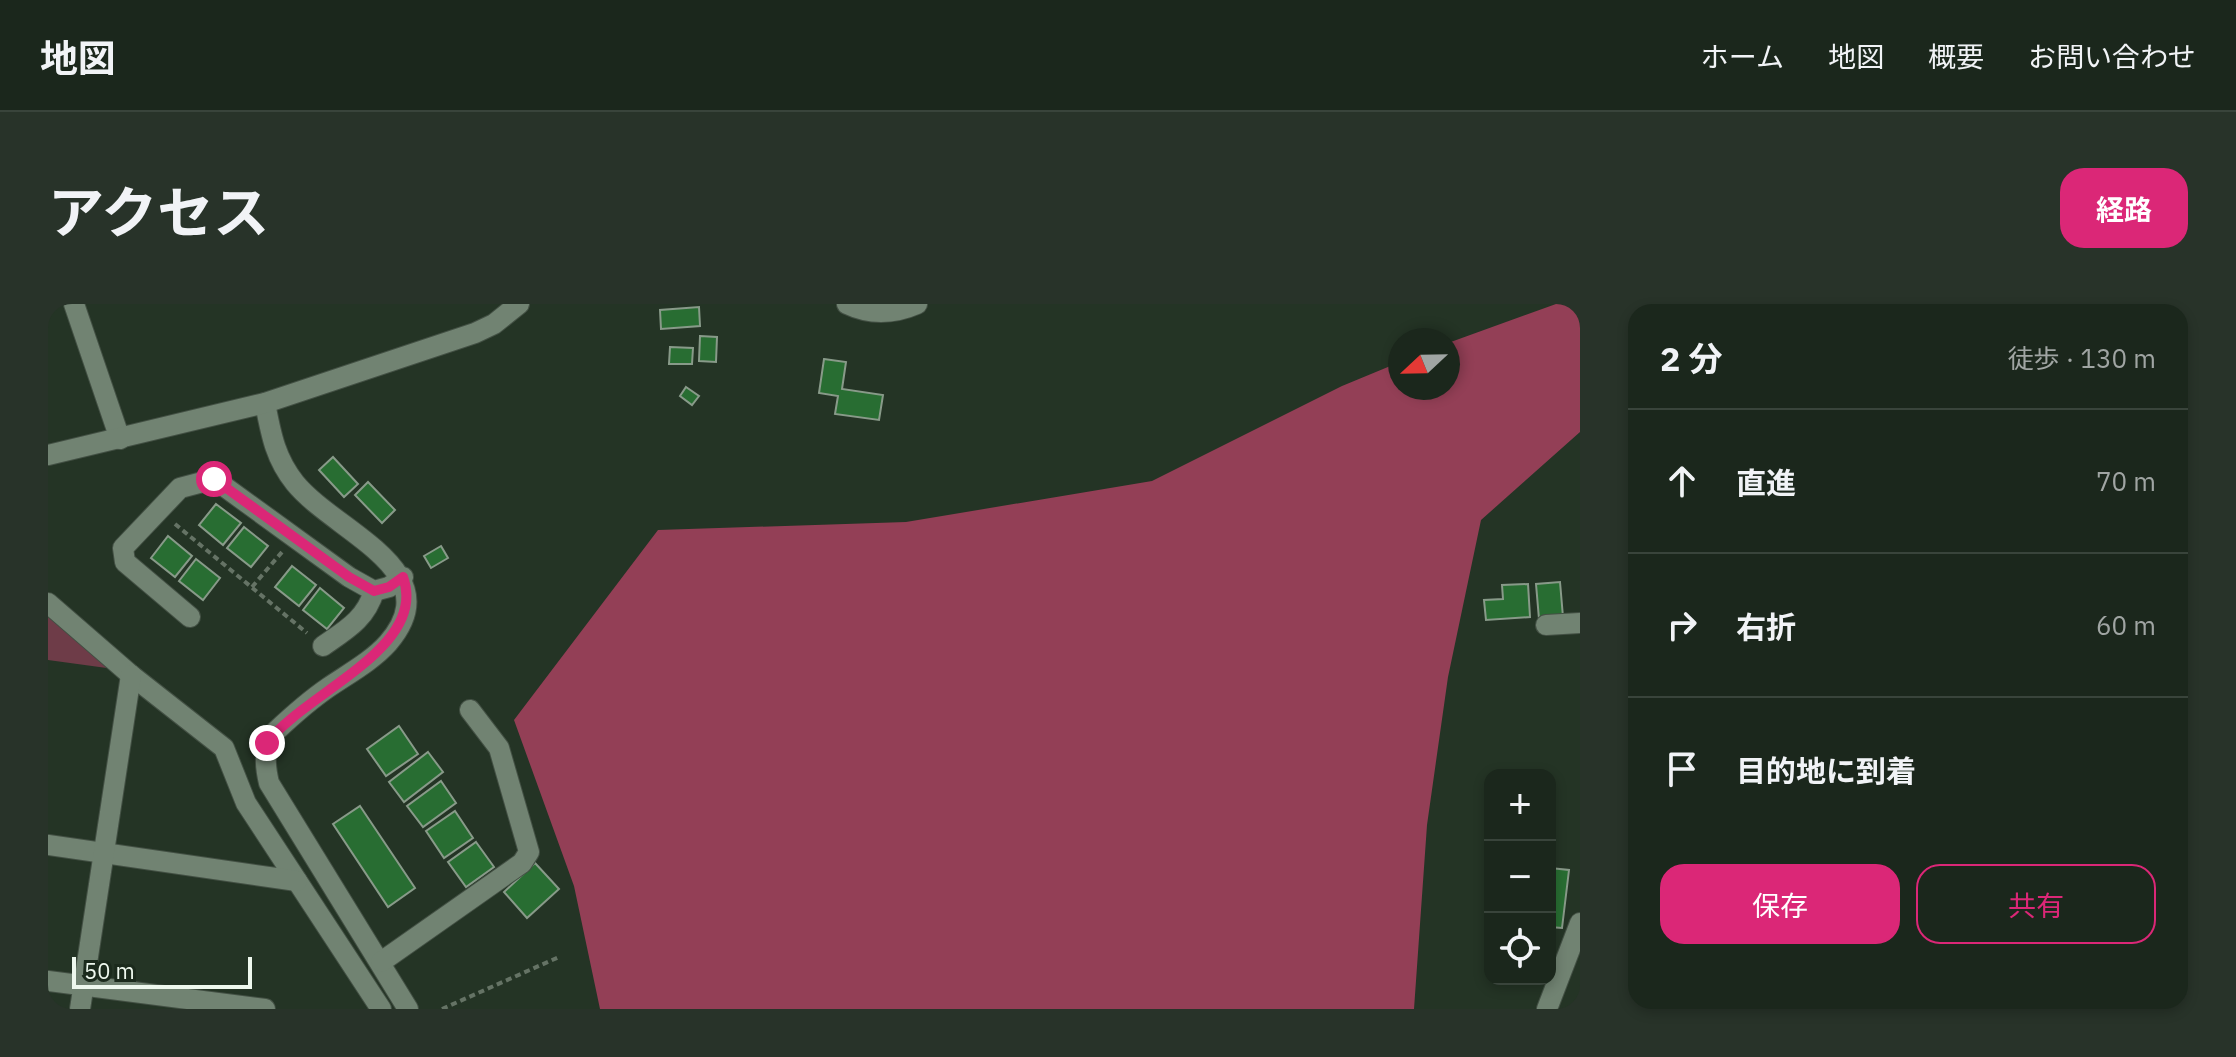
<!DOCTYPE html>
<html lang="ja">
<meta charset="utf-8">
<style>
:root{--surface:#1b271c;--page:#283329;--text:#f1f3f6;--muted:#a0a5a3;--line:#39443b;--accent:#db2777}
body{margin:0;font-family:"IBM Plex Sans","Noto Sans JP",sans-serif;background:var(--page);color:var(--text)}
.controls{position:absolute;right:24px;bottom:24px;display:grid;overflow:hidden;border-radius:16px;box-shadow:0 4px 12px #0003}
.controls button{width:72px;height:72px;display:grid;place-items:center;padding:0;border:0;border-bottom:2px solid var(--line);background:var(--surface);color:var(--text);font:40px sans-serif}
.compass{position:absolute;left:1340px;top:24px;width:72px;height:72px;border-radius:50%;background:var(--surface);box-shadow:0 4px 12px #0003;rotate:248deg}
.scale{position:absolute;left:24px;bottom:20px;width:180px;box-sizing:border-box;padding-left:8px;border:4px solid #eef8ee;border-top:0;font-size:22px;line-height:28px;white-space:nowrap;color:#eef8ee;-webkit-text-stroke:6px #1b2a1c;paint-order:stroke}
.stop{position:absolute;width:24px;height:24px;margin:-18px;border:6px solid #db2777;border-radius:50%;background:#fff}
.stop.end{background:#db2777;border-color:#fff;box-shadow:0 2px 8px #0008}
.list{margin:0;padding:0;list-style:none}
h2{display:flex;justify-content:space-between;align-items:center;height:104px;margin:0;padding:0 32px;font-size:34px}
h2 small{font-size:26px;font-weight:400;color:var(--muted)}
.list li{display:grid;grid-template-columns:52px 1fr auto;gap:24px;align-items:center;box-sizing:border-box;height:144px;padding:0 32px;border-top:2px solid var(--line)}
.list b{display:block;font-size:30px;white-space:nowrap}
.list em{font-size:26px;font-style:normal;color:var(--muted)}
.actions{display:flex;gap:16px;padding:24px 32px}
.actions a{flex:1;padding:18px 0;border:2px solid var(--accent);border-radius:24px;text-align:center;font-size:28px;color:var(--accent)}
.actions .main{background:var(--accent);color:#fff}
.icon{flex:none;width:44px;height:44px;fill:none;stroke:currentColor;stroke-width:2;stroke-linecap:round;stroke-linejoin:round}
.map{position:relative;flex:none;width:1532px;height:705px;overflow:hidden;border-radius:24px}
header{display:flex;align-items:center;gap:48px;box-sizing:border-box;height:112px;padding:0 40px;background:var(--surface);border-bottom:2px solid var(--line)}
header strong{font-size:38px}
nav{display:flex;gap:44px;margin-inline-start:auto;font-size:28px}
.intro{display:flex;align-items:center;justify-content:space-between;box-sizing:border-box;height:192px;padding:0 48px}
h1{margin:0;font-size:56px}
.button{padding:20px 36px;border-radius:24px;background:var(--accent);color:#fff;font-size:28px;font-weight:700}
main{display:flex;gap:48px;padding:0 48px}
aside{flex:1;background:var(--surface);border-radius:24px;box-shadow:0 4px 12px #0003}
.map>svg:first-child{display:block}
.green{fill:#6e3c48}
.forest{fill:#933f56}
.building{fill:#286d32;stroke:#889a89;stroke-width:2}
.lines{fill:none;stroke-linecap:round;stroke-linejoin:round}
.street-casing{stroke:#435044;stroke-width:22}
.path{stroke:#657365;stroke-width:4;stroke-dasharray:6 4;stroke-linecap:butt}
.street{stroke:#718372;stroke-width:20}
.route{stroke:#db2777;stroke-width:10}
</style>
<header>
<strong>地図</strong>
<nav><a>ホーム</a><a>地図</a><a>概要</a><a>お問い合わせ</a></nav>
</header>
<div class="intro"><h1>アクセス</h1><a class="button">経路</a></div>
<main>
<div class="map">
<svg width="1532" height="705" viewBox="0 0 1532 705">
<rect width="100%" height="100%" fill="#243425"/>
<polygon class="green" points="0,311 66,365 0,356"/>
<polygon class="forest" points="1508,0 1532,0 1532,128 1433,216 1400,373 1379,521 1366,705 552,705 526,582 466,416 610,226 858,218 1104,177 1294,82 1352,58 1352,84 1400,84 1400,39"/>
<g class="building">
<polygon points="651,3 652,22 613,25 612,6"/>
<polygon points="652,32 669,33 668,58 651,57"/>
<polygon points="622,43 645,44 644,60 621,60"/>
<polygon points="776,55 798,58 794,85 835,91 831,116 787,110 790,92 771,89"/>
<polygon points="638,83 651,92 644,101 632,92"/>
<polygon points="285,153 310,180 296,193 271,166"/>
<polygon points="320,178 347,206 334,219 307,191"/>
<polygon points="168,200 193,219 175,241 151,221"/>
<polygon points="196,223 220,242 203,263 179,244"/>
<polygon points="120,232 144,252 127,273 103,254"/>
<polygon points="393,242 400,254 383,264 376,252"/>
<polygon points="148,255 172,274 155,296 131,277"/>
<polygon points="244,262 268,281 251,302 227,283"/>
<polygon points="1512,278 1515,313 1491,315 1488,280"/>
<polygon points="1480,280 1482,313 1438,316 1436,296 1455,295 1454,281"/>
<polygon points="272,284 296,304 279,325 255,306"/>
<polygon points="351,422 370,450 338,472 319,445"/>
<polygon points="380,448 395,468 356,498 341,478"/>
<polygon points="393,477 408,499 375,523 359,502"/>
<polygon points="312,502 367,584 340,603 285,520"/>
<polygon points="407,507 425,534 396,554 378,527"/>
<polygon points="428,538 446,563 418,583 400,558"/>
<polygon points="487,559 511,585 479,614 456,588"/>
<polygon points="1502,564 1521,566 1514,624 1502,623"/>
</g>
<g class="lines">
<g class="street-casing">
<g id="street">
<polyline points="26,0 72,135"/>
<path d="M799 0C822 11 846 10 869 0"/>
<path d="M217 99C223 130 227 154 247 179 288 229 403 266 340 339 324 357 300 370 281 383 262 396 245 411 228 427 216 444 216 458 221 479L360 705"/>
<polyline points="0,151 217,99 427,29 446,20 471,0"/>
<polyline points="0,299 83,371 176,444 198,499 333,705"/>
<polyline points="142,313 77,258 75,244 132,184 166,175 301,273 326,287 341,283 355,273"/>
<polyline points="1498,321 1532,319"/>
<path d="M275 342C298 326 318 315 326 287"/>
<polyline points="0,541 249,577"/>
<polyline points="333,658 474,559 481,548 451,444 422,406"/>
<polyline points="0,677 217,705"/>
<polyline points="32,705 83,371"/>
<polyline points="1499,705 1532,619"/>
</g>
</g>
<g class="path">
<polyline points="127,220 259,329"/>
<polyline points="204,283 234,248"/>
<polyline points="394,705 511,653"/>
</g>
<use href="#street" class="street"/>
</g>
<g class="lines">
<path class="route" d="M166 175 301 273 326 287 341 283 355 273C381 344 256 389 219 439"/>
</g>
</svg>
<div class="controls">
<button>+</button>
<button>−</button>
<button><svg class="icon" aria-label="locate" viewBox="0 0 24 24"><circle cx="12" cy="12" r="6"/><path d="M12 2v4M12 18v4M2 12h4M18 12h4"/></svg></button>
</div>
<svg class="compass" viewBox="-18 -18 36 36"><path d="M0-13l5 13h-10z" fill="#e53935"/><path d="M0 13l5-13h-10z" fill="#a0a5a3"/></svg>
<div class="scale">50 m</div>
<div class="stop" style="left:166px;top:175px"></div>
<div class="stop end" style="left:219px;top:439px"></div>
</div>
<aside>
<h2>2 分<small>徒歩 · 130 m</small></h2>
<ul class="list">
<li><svg class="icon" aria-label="ahead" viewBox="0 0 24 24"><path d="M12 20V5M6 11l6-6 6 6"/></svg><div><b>直進</b></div><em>70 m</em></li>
<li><svg class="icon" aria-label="right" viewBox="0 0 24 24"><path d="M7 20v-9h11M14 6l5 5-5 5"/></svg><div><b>右折</b></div><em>60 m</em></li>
<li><svg class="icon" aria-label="arrive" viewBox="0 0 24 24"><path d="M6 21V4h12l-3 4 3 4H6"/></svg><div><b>目的地に到着</b></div></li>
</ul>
<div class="actions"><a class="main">保存</a><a>共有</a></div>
</aside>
</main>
